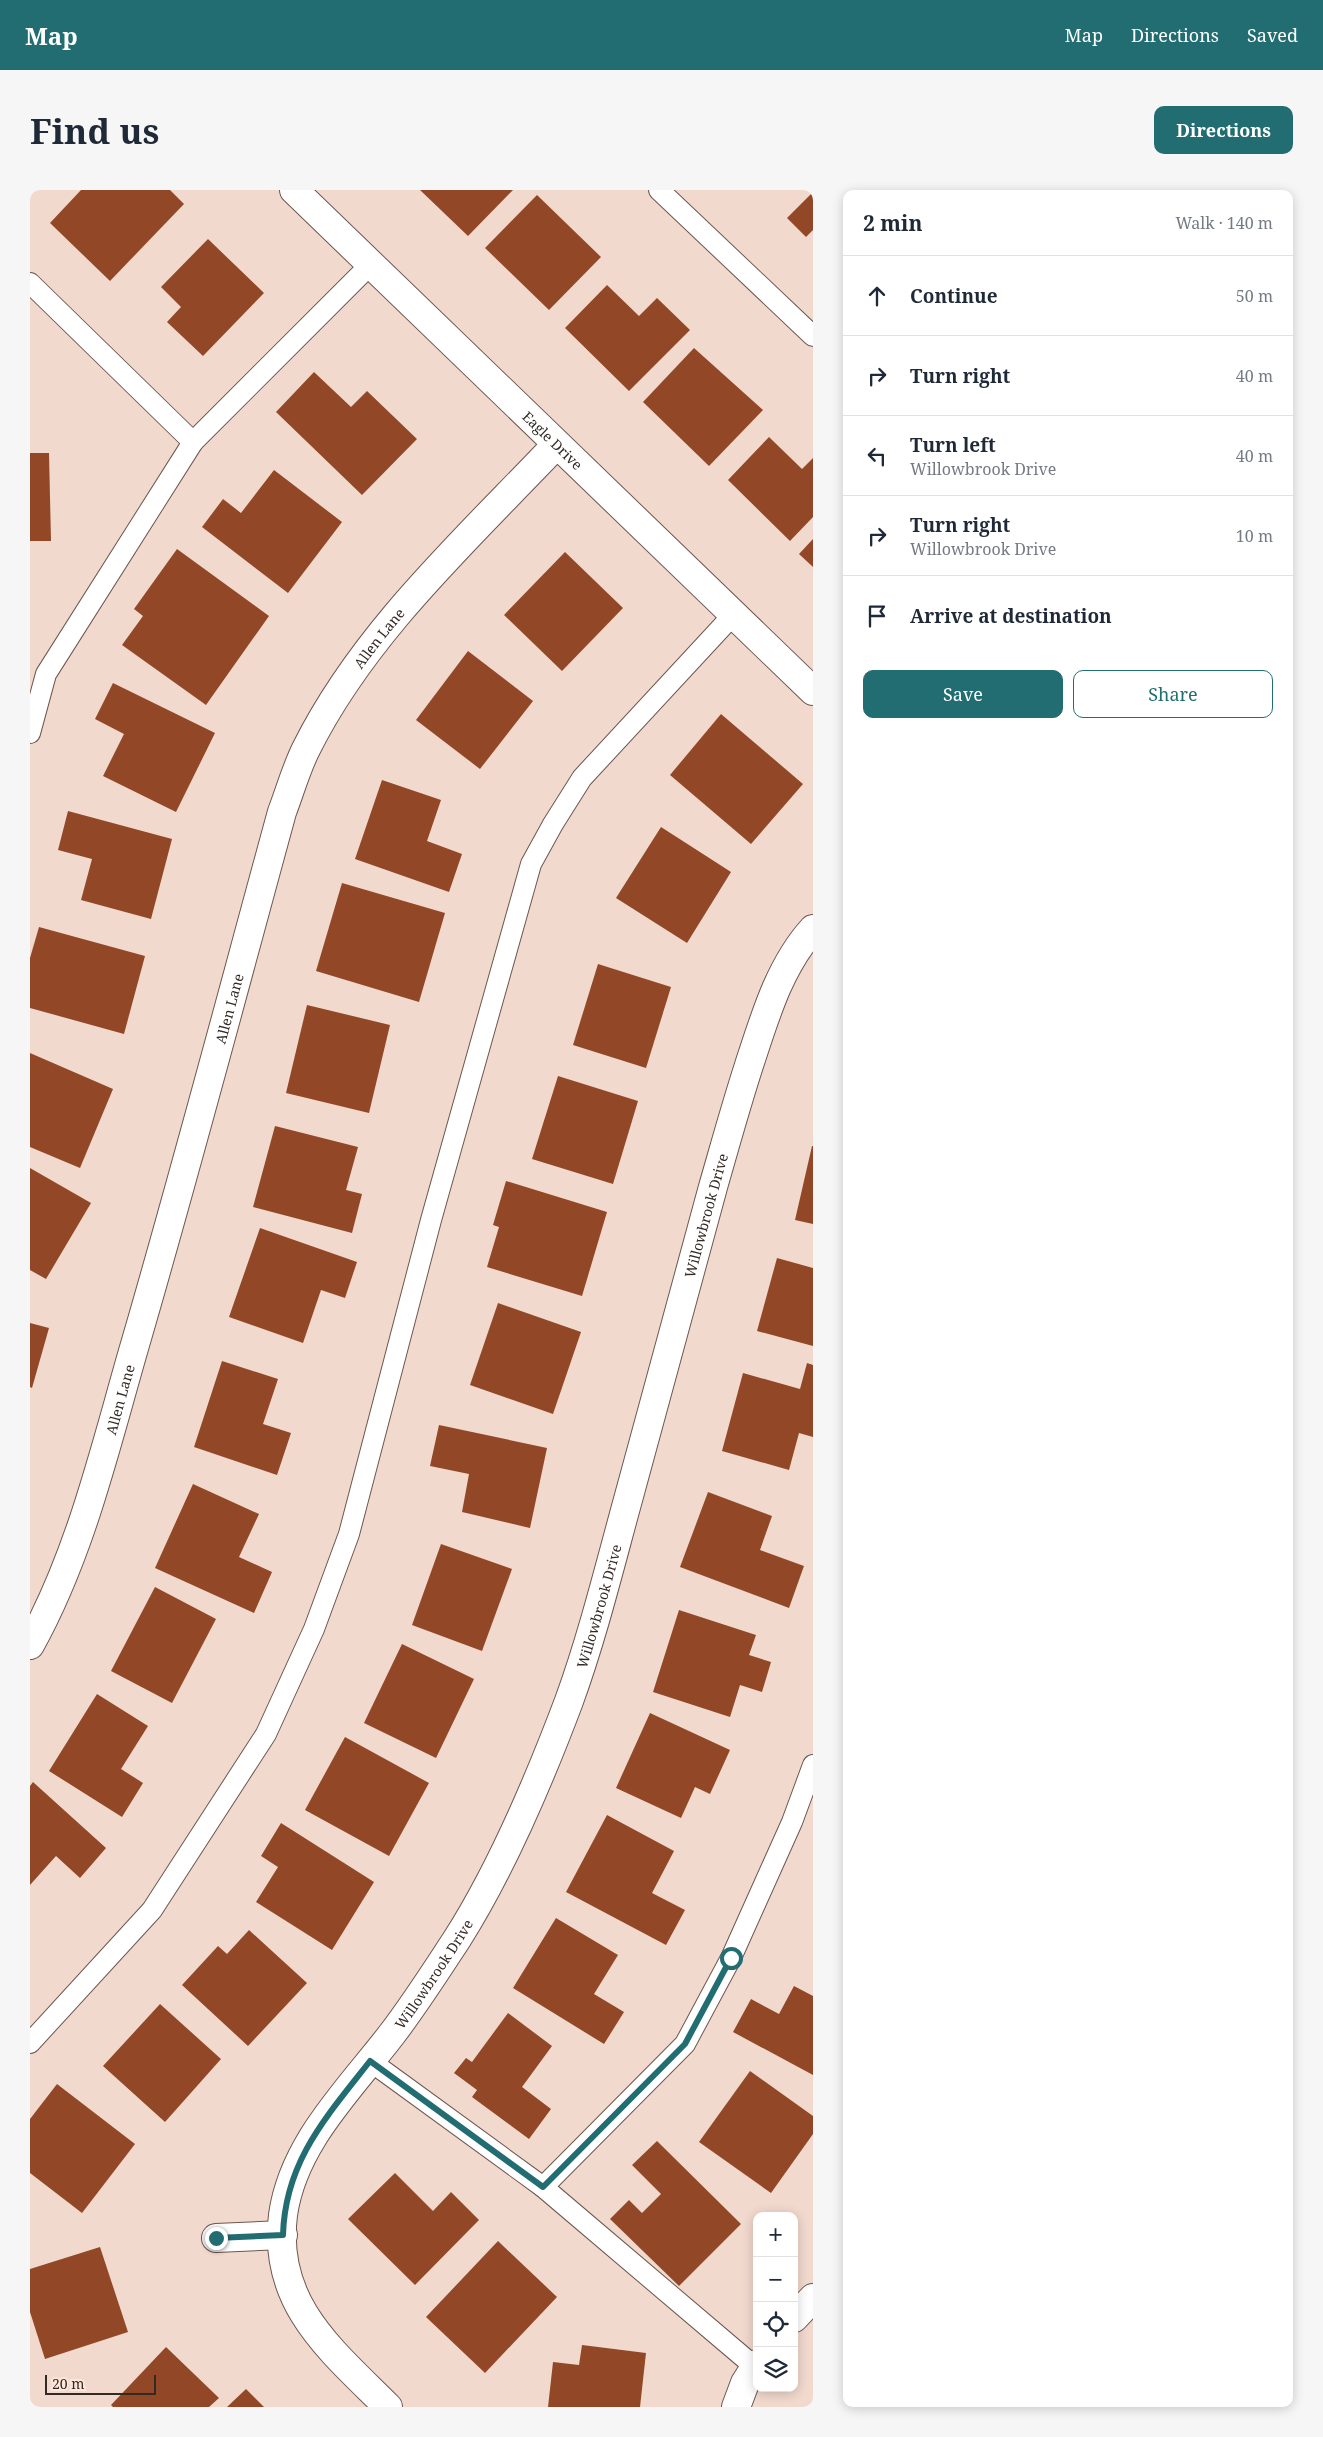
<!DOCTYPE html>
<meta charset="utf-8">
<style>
:root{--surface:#fff;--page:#f6f6f7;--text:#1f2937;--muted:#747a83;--line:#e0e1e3;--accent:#226d72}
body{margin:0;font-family:"Noto Serif",serif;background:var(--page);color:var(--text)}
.controls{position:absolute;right:15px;bottom:15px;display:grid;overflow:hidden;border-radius:10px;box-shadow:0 2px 12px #0003}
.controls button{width:45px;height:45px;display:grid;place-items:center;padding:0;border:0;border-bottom:1px solid var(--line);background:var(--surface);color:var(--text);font:25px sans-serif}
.scale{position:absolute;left:15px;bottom:12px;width:111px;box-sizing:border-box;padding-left:5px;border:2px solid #332a26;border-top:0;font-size:14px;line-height:18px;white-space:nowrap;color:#332a26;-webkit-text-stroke:4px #ffe6db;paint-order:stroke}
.stop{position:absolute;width:15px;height:15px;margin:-11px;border:4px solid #226d72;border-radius:50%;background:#fff}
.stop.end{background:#226d72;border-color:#fff;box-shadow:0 1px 5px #0008}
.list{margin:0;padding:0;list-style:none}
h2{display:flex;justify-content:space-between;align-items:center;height:65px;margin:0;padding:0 20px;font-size:21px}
h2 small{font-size:16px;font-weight:400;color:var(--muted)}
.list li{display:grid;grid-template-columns:32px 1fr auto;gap:15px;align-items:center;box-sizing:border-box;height:80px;padding:0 20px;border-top:1px solid var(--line)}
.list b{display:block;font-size:19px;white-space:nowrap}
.list p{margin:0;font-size:16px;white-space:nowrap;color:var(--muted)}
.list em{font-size:16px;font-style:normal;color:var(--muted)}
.actions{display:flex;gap:10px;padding:15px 20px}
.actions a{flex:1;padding:11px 0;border:1px solid var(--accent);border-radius:10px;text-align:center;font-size:18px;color:var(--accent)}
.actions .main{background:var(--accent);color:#fff}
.icon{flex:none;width:28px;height:28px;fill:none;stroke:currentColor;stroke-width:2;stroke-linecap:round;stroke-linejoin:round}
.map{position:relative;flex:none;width:783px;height:2217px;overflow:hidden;border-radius:10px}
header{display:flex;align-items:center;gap:30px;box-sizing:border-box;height:70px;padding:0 25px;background:var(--accent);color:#fff}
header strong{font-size:24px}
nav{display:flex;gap:28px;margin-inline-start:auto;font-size:18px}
.intro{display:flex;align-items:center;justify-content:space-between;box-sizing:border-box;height:120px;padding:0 30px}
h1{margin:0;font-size:35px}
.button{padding:12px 22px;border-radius:10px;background:var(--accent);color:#fff;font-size:18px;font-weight:700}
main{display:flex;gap:30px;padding:0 30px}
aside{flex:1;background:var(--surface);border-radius:10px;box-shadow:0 2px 12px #0003}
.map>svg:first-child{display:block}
.building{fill:#924826}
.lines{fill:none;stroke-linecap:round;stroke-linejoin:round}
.service-casing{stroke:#6c574e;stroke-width:22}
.minor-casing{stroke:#6c574e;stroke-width:30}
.service{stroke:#fff;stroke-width:20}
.minor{stroke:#fff;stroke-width:28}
.route{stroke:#226d72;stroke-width:6}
.labels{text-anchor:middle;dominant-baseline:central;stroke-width:5;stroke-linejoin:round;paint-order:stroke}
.street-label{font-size:14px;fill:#332a26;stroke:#ffe6db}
</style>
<header>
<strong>Map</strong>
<nav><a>Map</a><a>Directions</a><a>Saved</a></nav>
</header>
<div class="intro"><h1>Find us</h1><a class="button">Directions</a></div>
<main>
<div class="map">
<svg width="783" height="2217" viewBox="0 0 783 2217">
<rect width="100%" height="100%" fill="#f2d9ce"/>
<g class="building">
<polygon points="51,0 140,0 154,14 80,91 20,33"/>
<polygon points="390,0 483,0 438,46"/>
<polygon points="783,2 783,40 776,47 757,28"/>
<polygon points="507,5 571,67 519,120 455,58"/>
<polygon points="178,49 234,103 173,166 137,132 151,117 131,97"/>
<polygon points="577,95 609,126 627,108 660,140 599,201 535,138"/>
<polygon points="664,158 733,220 679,276 613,212"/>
<polygon points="284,182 321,217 337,201 387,249 332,305 246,222"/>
<polygon points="739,247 772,279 783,268 783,327 760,351 698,290"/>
<polygon points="0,263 19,263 21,351 0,351"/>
<polygon points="244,280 312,332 258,403 172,337 193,309 211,323"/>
<polygon points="783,349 783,377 769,364"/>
<polygon points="147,359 239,426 176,515 92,455 113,426 104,419"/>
<polygon points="535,362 593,418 532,481 474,425"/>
<polygon points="438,461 503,511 450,579 386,530"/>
<polygon points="83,493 185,543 146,622 73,586 94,544 65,529"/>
<polygon points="691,524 773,594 721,654 640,585"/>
<polygon points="352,590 411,610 397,651 432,664 419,702 325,669"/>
<polygon points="38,621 142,649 121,729 51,710 62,669 28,660"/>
<polygon points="631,637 701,682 657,753 586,708"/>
<polygon points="312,693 415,723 389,812 286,781"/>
<polygon points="9,737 115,766 94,844 0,818 0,768"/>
<polygon points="568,774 641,797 616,878 543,855"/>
<polygon points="277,815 360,835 339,923 256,903"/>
<polygon points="0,863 83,899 50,978 0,957"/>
<polygon points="528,886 608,911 583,994 502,969"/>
<polygon points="245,936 328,957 316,1000 332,1004 322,1043 223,1017"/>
<polygon points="782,956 783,956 783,1034 765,1030"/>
<polygon points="0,978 61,1013 16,1089 0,1080"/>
<polygon points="476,991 577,1022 552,1106 457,1077 469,1037 463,1035"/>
<polygon points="230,1038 327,1072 315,1108 291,1100 273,1153 199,1127"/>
<polygon points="747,1068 783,1078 783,1156 727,1141"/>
<polygon points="468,1113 551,1142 523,1224 440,1195"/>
<polygon points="0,1133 19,1138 2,1198 0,1197"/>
<polygon points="192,1171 248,1189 233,1234 261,1243 247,1285 164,1257"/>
<polygon points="777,1173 783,1175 783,1247 769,1243 759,1280 692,1261 713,1183 770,1199"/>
<polygon points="409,1235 517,1258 500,1338 432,1322 439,1284 400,1276"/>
<polygon points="163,1294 229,1324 209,1367 242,1382 224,1423 125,1378"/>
<polygon points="678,1302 742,1326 730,1360 774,1376 759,1418 650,1377"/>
<polygon points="411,1354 482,1379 452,1461 382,1435"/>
<polygon points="125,1397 186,1429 142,1513 81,1481"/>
<polygon points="649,1420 726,1445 719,1465 741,1472 732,1502 710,1495 700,1527 623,1502"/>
<polygon points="372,1454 444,1489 406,1568 334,1533"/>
<polygon points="67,1504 118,1536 91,1579 113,1593 92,1627 19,1581"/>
<polygon points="620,1523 700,1560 680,1604 665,1597 651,1628 586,1598"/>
<polygon points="315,1547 399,1593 359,1666 275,1620"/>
<polygon points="3,1592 76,1658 50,1688 26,1666 0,1695 0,1596"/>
<polygon points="577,1625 644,1661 622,1703 655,1720 636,1755 536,1702"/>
<polygon points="251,1633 344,1692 302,1760 226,1712 248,1677 231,1666"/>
<polygon points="526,1728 588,1765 564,1804 594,1822 574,1854 483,1798"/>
<polygon points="219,1740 277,1793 218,1856 152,1795 188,1756 197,1764"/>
<polygon points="764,1796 783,1806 783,1885 703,1842 721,1809 749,1824"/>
<polygon points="130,1814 191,1869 135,1932 73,1876"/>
<polygon points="478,1823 522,1856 492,1897 521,1919 499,1949 442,1907 447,1900 424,1883 436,1868 442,1872"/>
<polygon points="720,1881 783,1926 783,1944 741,2003 669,1952"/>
<polygon points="27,1894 105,1954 52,2023 0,1983 0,1929"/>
<polygon points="627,1951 711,2034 649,2096 580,2029 599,2010 612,2023 631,2004 602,1975"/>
<polygon points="365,1983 403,2021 421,2002 449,2030 385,2095 318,2029"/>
<polygon points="468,2051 527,2107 455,2183 396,2127"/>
<polygon points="70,2057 98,2142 15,2169 0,2122 0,2079"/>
<polygon points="552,2155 616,2163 610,2217 518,2217 523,2172 549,2175"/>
<polygon points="136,2157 189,2208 179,2217 83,2217 81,2215"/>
<polygon points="216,2199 234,2217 197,2217"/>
</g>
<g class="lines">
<g class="service-casing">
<g id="service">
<polyline points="629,0 783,146"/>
<polyline points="0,93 163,252 340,75"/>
<polyline points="0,543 16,484 163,252"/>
<polyline points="0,1853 122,1720 236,1544 284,1439 319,1344 401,1030 501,674 523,634 552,588 703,425"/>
<polyline points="340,1871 513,1997 655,1854 701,1768 762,1632 783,1575"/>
<polyline points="513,1997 725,2177"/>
</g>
</g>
<g class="minor-casing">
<g id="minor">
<path id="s1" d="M264 0 783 501"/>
<path id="s2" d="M0 1455C51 1363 75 1258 104 1158 156 980 203 801 252 622 260 601 266 579 276 559 334 442 438 348 526 255"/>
<polyline points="186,2048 253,2045"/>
<polyline points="764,2128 783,2108"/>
<path id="s3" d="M358 2217C301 2160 242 2114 253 2025 263 1953 320 1899 362 1844 385 1814 406 1781 427 1749 471 1680 510 1588 539 1511 563 1445 580 1375 599 1306 627 1203 655 1100 683 997 696 952 708 908 723 863 737 820 752 773 783 739"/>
<polyline points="706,2217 715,2193 727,2174"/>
</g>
</g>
<use href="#service" class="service"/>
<use href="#minor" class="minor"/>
</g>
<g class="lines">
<path class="route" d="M186 2048 253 2045C255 1971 297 1926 340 1871L513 1997 655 1854 701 1768"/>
</g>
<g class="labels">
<g class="street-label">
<text stroke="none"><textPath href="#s1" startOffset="360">Eagle Drive</textPath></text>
<text stroke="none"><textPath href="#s2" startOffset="1072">Allen Lane</textPath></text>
<text stroke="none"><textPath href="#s2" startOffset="668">Allen Lane</textPath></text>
<text stroke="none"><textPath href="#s3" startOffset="1326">Willowbrook Drive</textPath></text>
<text stroke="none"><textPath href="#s2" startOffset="262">Allen Lane</textPath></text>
<text stroke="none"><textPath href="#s3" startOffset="921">Willowbrook Drive</textPath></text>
<text stroke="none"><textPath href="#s3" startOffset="516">Willowbrook Drive</textPath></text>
</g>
</g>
</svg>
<div class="controls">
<button>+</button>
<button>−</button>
<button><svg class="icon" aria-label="locate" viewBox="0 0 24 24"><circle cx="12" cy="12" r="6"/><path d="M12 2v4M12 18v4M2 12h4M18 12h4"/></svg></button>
<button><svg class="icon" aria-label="layers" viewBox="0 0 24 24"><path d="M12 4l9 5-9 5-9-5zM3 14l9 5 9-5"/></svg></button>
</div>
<div class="scale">20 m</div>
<div class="stop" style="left:701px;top:1768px"></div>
<div class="stop end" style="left:186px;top:2048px"></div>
</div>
<aside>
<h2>2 min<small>Walk · 140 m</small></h2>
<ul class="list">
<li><svg class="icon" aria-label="ahead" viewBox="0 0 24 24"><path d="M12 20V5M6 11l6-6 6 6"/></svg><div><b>Continue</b></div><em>50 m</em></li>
<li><svg class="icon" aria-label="right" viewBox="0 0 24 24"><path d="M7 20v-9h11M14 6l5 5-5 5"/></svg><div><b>Turn right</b></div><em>40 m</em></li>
<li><svg class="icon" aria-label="left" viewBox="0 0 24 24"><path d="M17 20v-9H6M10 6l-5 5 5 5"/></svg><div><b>Turn left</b><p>Willowbrook Drive</p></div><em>40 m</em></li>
<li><svg class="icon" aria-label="right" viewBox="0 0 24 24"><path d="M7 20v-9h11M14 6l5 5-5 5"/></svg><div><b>Turn right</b><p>Willowbrook Drive</p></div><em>10 m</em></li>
<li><svg class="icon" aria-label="arrive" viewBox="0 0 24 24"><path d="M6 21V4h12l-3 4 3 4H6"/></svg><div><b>Arrive at destination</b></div></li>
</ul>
<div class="actions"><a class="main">Save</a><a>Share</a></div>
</aside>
</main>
